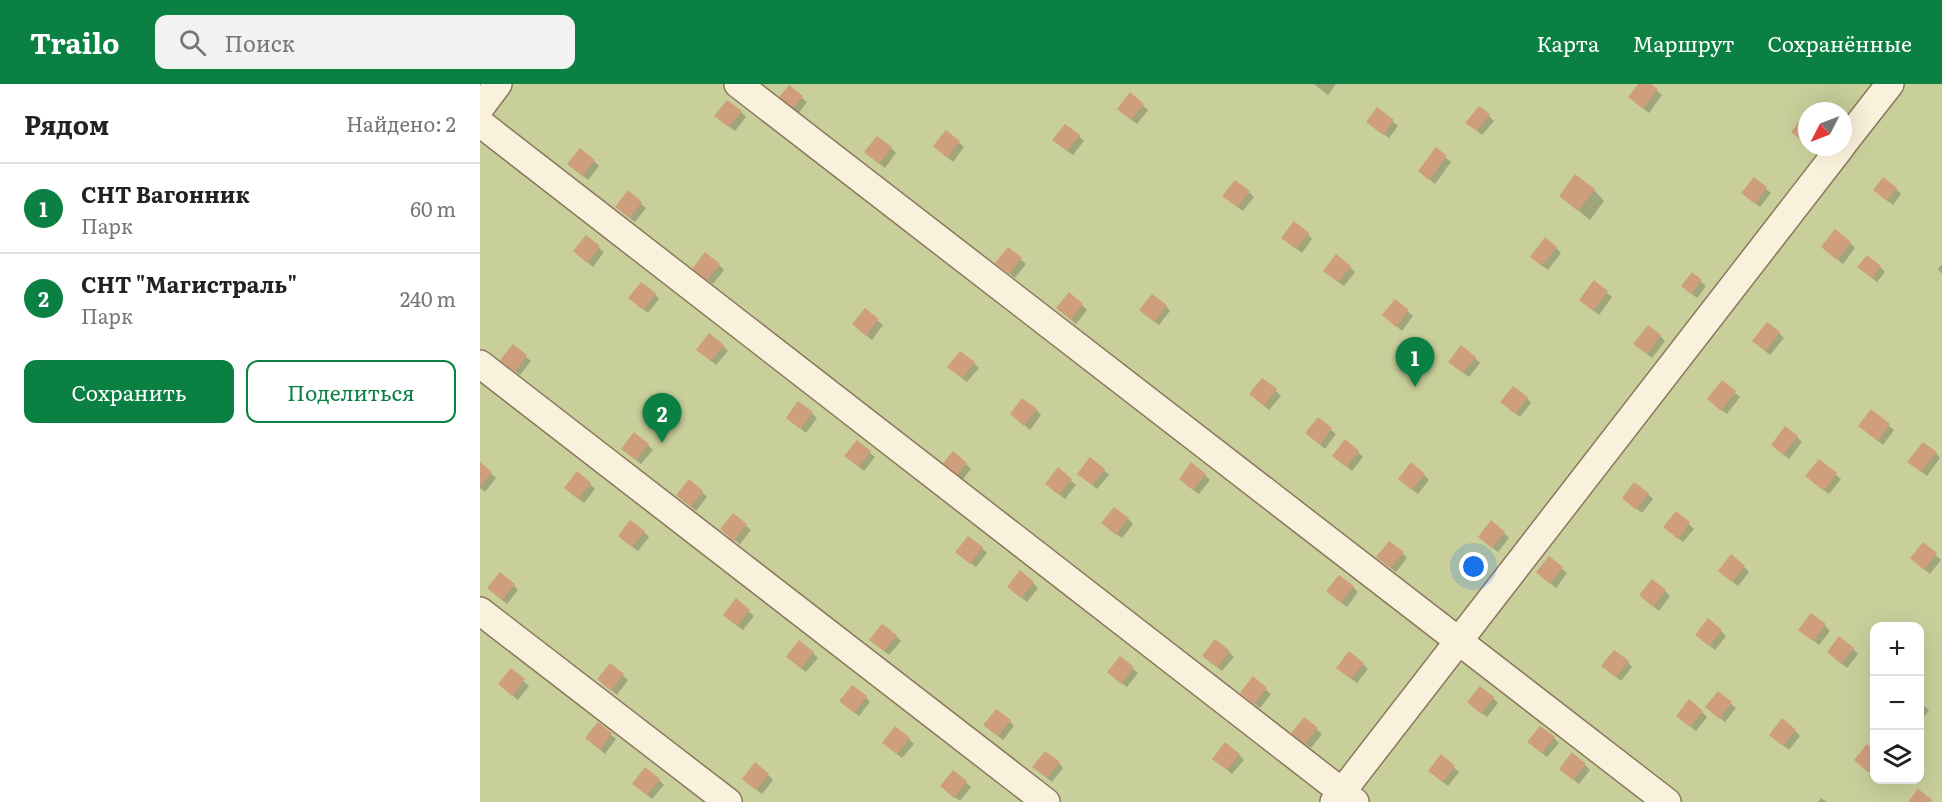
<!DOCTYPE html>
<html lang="ru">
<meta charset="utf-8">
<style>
:root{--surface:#fff;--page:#f2f2f2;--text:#222;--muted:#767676;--line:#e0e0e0;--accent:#0b8043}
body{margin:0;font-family:Literata,serif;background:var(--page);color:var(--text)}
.controls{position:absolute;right:18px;bottom:18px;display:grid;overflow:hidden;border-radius:12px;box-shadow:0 6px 24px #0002}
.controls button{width:54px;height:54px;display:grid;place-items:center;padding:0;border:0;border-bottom:2px solid var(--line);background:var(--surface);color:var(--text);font:30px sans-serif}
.compass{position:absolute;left:1318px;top:18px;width:54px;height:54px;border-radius:50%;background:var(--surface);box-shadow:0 6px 24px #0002;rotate:228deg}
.you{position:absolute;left:994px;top:483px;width:21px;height:21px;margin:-15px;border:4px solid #fff;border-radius:50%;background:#1a73e8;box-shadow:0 0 0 9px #1a73e833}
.badge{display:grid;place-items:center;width:39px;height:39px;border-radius:50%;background:var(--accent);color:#fff;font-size:20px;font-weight:700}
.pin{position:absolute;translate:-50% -50px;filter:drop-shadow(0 2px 3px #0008)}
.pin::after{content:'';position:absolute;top:32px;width:21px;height:18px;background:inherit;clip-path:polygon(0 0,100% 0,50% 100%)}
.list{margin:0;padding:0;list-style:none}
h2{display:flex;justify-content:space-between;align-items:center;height:78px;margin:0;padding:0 24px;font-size:26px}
h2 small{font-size:20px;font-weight:400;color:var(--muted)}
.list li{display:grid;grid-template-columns:39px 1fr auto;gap:18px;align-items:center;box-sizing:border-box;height:90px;padding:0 24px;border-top:2px solid var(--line)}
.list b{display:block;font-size:22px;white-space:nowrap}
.list p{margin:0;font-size:20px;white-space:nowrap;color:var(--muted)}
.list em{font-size:20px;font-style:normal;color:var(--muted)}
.actions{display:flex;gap:12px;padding:18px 24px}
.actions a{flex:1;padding:14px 0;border:2px solid var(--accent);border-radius:12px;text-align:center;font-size:21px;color:var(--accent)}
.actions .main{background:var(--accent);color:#fff}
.icon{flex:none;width:33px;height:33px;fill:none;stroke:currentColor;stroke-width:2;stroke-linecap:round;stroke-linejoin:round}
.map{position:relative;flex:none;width:1462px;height:718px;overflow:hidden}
header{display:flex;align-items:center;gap:36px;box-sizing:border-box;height:84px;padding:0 30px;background:var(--accent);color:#fff}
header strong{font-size:28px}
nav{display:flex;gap:33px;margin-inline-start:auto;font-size:21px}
.search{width:420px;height:54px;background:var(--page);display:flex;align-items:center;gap:15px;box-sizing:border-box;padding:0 21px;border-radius:12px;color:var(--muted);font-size:22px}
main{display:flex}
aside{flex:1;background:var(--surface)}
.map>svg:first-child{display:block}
.green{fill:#c9cf9b;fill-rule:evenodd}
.shadow{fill:#0003}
.building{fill:#cf9f7d}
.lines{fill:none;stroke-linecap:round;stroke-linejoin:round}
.minor-casing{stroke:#8d765c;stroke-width:30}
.minor{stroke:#faf1dc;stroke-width:27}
</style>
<header>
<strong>Trailo</strong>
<div class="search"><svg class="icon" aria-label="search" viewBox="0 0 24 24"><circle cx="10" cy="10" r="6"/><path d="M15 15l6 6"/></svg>Поиск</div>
<nav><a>Карта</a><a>Маршрут</a><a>Сохранённые</a></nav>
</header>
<main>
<aside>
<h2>Рядом<small>Найдено: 2</small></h2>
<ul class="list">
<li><span class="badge">1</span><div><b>СНТ Вагонник</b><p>Парк</p></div><em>60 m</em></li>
<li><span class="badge">2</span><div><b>СНТ &quot;Магистраль&quot;</b><p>Парк</p></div><em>240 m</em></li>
</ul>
<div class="actions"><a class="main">Сохранить</a><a>Поделиться</a></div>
</aside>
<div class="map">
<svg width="1462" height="718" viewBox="0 0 1462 718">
<rect width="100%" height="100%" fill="#f0e4c8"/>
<path class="green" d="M0 0H1462V718H0ZM1327 27H1363V63H1327ZM1394 542H1440V696H1394Z"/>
<g class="shadow">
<polygon points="834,0 856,0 848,11"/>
<polygon points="1159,0 1169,0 1182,11 1169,29 1155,18"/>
<polygon points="309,3 327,18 316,33 303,22"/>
<polygon points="650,10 668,26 657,40 644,30"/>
<polygon points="898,25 918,42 909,54 893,42"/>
<polygon points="261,28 266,33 255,47 241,37"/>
<polygon points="1009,32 1014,37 1002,51 992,43"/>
<polygon points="466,48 484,63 473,78 460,67"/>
<polygon points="599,52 604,57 593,71 579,61"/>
<polygon points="411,64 416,69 405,84 391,73"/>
<polygon points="956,66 971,78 955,100 945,92"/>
<polygon points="114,77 119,82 108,96 94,85"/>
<polygon points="1274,95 1291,109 1280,123 1268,114"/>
<polygon points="1416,105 1421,110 1413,121 1400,111"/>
<polygon points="1114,106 1124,117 1110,136 1081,112"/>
<polygon points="769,108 774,113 763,127 749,117"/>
<polygon points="148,109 166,124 155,138 142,128"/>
<polygon points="828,150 832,155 822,169 808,158"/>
<polygon points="106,153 124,168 113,183 100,172"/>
<polygon points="1370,159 1375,164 1363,180 1348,168"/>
<polygon points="1076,164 1081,169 1068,186 1057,178"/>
<polygon points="528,165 546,180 535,194 522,184"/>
<polygon points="1462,180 1462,190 1458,185"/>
<polygon points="239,181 244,186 233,200 219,190"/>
<polygon points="870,183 875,188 864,202 850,192"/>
<polygon points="1400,183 1405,188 1397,198 1384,188"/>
<polygon points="1212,190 1226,202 1217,214 1208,207"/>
<polygon points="1114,198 1132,213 1119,231 1106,221"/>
<polygon points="175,210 179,215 168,229 155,219"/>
<polygon points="915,217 933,232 922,247 909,236"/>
<polygon points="602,221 607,226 596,240 583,229"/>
<polygon points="686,222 690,227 679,241 666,231"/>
<polygon points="385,226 403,241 392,256 379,245"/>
<polygon points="1299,249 1304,254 1290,271 1279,262"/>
<polygon points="1180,252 1185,257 1172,274 1160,265"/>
<polygon points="33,262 51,277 40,291 27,281"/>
<polygon points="243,262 248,267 236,281 223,270"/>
<polygon points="995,274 1000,279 989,293 975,283"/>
<polygon points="494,279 499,284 487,298 474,288"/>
<polygon points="1242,298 1260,313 1247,330 1234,320"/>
<polygon points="796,307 801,312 789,326 776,315"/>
<polygon points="1047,314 1051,319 1040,333 1027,323"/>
<polygon points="319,319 337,334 326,349 313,338"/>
<polygon points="556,326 561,331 550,346 537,335"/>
<polygon points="1391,328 1414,346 1403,361 1385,347"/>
<polygon points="838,335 856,350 845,365 832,354"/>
<polygon points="1317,353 1322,358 1309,375 1298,366"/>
<polygon points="377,358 395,373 384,387 371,377"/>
<polygon points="168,361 173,366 161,380 148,370"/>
<polygon points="878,368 883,373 872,387 859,376"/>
<polygon points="1456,369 1460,374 1447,392 1434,382"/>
<polygon points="1339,377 1361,395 1349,410 1332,397"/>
<polygon points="0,380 16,394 5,408 0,404"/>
<polygon points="486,380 491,385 480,399 467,388"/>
<polygon points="578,386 596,401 585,415 572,405"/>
<polygon points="624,386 629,391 617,405 604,394"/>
<polygon points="725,391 730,396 719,410 705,400"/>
<polygon points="944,391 949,396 938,410 925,400"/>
<polygon points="110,400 115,405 104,419 91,409"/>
<polygon points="222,408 227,413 216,427 203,416"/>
<polygon points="1168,410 1173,415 1162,429 1149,419"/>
<polygon points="1196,429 1214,445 1203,458 1190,448"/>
<polygon points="253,431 271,446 260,460 247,450"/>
<polygon points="648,435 653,440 642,454 628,444"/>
<polygon points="164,448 169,453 158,467 144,457"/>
<polygon points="1024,449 1029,454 1018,468 1004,457"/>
<polygon points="1443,460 1461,476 1450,490 1437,479"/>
<polygon points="502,464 507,469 496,483 482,473"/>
<polygon points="922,469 927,474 916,488 903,478"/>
<polygon points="1069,474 1087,489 1076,504 1063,493"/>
<polygon points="1264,483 1269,488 1258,502 1245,492"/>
<polygon points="553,499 558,504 547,518 534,508"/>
<polygon points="34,501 38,506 27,520 14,509"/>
<polygon points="873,503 878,508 867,523 853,512"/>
<polygon points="1185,507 1190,512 1179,527 1166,516"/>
<polygon points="256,517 274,532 263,546 250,536"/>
<polygon points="1345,542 1350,547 1339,561 1325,550"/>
<polygon points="1241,547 1246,552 1235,566 1222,556"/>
<polygon points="416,552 421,557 409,571 396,561"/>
<polygon points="1373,565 1378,570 1367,584 1354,573"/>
<polygon points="749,568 754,573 742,587 729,577"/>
<polygon points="333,569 338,574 326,588 313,578"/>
<polygon points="640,574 658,589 647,603 634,593"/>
<polygon points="1148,578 1152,583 1141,597 1128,587"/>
<polygon points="883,580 888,585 877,599 863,589"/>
<polygon points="130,581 148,596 137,611 124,600"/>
<polygon points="31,586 49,602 38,616 25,605"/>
<polygon points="773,595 791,610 780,624 767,614"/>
<polygon points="1238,609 1256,624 1245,638 1232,628"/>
<polygon points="386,613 390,618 379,632 366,622"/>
<polygon points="1013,614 1018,619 1007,633 994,623"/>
<polygon points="1440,618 1449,626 1440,638"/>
<polygon points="1222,628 1227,633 1216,647 1203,637"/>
<polygon points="824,635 842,650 831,664 818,654"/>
<polygon points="530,637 534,642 523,656 510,646"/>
<polygon points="118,640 136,655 125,670 112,659"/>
<polygon points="1315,647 1320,652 1309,666 1296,655"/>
<polygon points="1074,654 1079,659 1067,673 1054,663"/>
<polygon points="429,655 434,660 422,674 409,664"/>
<polygon points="1387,662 1394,668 1394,692 1381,681"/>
<polygon points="759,671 764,676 752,690 739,679"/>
<polygon points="961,672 979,688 968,702 955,692"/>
<polygon points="579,679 583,684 572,698 559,688"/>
<polygon points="1105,681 1110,686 1099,700 1086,690"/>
<polygon points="473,688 491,703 480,717 467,707"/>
<polygon points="288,691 293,696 282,710 269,700"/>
<polygon points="179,696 184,701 172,715 159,705"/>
<polygon points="1341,714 1347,718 1338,718"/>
</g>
<g class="building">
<polygon points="1158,0 1171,0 1178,5 1163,25 1148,13"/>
<polygon points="309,1 323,12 310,29 296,17"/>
<polygon points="650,8 664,20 651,36 637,25"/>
<polygon points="247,16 262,27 249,43 234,32"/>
<polygon points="999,22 1010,30 997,47 985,39"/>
<polygon points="897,23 914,36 903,51 886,38"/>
<polygon points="1324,31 1327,33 1326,60 1311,48"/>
<polygon points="585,40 600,51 587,67 572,56"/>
<polygon points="466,46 480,57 467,74 453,62"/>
<polygon points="397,52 412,63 399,80 384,68"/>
<polygon points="956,63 967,72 949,96 938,87"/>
<polygon points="100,64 115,76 102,92 87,80"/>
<polygon points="1095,90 1115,105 1098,127 1079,112"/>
<polygon points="1274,93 1287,103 1275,120 1261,109"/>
<polygon points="1403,93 1417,104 1407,117 1393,106"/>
<polygon points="755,96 770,107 757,123 742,112"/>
<polygon points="148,106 162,118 150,134 135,123"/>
<polygon points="814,137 829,149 816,165 801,154"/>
<polygon points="1355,145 1371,158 1357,176 1341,163"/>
<polygon points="106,151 120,162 107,179 93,167"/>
<polygon points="1065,153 1077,163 1062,182 1050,173"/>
<polygon points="528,163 542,174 529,190 515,179"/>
<polygon points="225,168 240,180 227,196 212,185"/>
<polygon points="856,170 871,182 858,198 843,187"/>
<polygon points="1387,171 1401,182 1392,194 1377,183"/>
<polygon points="1212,188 1222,196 1211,210 1201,202"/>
<polygon points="1114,196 1128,207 1113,227 1099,216"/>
<polygon points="161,198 176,209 163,226 148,214"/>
<polygon points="589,208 603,220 591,236 576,224"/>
<polygon points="672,210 687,221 674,238 659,226"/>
<polygon points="915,215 929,226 916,243 902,231"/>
<polygon points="385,224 399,235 386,252 372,240"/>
<polygon points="1287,238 1300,248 1285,267 1272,257"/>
<polygon points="1168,241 1181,251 1167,270 1153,260"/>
<polygon points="229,249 244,261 231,277 216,266"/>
<polygon points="33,260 47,271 35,288 20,276"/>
<polygon points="981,261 996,273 983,289 968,278"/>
<polygon points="480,267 495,278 482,294 467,283"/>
<polygon points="782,294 797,305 784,322 769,310"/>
<polygon points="1242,296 1256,307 1241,327 1227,315"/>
<polygon points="1033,302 1048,313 1035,330 1020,318"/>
<polygon points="542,314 557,325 544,342 530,330"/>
<polygon points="318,317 333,328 320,345 306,334"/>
<polygon points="1391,325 1410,340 1398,357 1378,342"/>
<polygon points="838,333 852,344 840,361 825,349"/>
<polygon points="1305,342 1318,352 1303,371 1291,361"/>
<polygon points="154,348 169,360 156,376 141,365"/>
<polygon points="865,355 879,367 866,383 852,372"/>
<polygon points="377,356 391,367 379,383 364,372"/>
<polygon points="1443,358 1457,368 1441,388 1427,378"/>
<polygon points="473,367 487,379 474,395 460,383"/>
<polygon points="610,373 625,385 612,401 597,390"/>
<polygon points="1339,375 1357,389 1344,407 1325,392"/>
<polygon points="0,378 12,388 0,403"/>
<polygon points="711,378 726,390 713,406 699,395"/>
<polygon points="931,378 945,390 932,406 918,395"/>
<polygon points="578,383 592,395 579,411 565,400"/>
<polygon points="97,387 111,399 98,415 84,404"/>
<polygon points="209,395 223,407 211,423 196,411"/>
<polygon points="1154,398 1169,409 1156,426 1142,414"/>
<polygon points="634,423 649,434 636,451 621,439"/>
<polygon points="1196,427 1210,438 1198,455 1183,443"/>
<polygon points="253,429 267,440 254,457 240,445"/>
<polygon points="150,436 165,447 152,463 138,452"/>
<polygon points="1011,436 1025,448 1012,464 998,453"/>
<polygon points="488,452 503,463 490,480 475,468"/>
<polygon points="909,457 924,468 911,484 896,473"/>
<polygon points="1443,458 1457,469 1444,486 1430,474"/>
<polygon points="1251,470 1265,482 1252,498 1238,487"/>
<polygon points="1069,472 1083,483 1070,500 1056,488"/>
<polygon points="540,486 554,498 541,514 527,503"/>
<polygon points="20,488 35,500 22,516 7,504"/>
<polygon points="859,491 874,502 861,519 846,507"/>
<polygon points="1172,495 1186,506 1173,523 1159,511"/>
<polygon points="256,514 270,526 257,542 243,531"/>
<polygon points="1331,529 1346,540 1333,557 1318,546"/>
<polygon points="1228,534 1242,546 1229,562 1215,551"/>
<polygon points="402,540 417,551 404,567 389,556"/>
<polygon points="1359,552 1374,564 1361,580 1347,568"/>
<polygon points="735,555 750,567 737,583 722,572"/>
<polygon points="319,556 334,568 321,584 306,573"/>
<polygon points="1134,566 1149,577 1136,593 1121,582"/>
<polygon points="869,567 884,579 871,595 856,584"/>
<polygon points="640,572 654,583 641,600 627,588"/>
<polygon points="130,579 144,590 131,607 117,595"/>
<polygon points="31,584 45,595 32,612 18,600"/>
<polygon points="773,592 787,604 774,620 760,609"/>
<polygon points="372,601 387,612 374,629 359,617"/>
<polygon points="1000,602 1014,613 1001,630 987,618"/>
<polygon points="1238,607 1252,618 1239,635 1225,623"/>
<polygon points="1209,615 1223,627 1210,643 1196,632"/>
<polygon points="516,625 531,636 518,652 503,641"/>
<polygon points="824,633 838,644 825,660 811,649"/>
<polygon points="1302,634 1316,646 1303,662 1289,651"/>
<polygon points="118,638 132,649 120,666 105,654"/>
<polygon points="415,642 430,654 417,670 402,659"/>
<polygon points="1060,642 1075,653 1062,669 1047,658"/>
<polygon points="745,658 760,670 747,686 732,675"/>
<polygon points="1387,660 1394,666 1394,680 1388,688 1374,676"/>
<polygon points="565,667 580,678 567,694 552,683"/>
<polygon points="1092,668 1106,680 1093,696 1079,685"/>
<polygon points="961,670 975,682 963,698 948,687"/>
<polygon points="275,678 289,690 276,706 262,695"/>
<polygon points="165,683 180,695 167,711 152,700"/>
<polygon points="473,686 487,697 474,714 460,702"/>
<polygon points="1438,705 1453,716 1451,718 1428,718"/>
</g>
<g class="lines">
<g class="minor-casing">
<g id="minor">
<polyline points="258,0 1187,718"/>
<polyline points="0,24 18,0"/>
<polyline points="0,39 875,718"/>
<polyline points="1363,60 1410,0"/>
<polyline points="0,280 566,718"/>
<polyline points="0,527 248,718"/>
<polyline points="854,718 1361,63"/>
</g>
</g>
<use href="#minor" class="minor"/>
</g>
</svg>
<div class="controls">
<button>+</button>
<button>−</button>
<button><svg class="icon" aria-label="layers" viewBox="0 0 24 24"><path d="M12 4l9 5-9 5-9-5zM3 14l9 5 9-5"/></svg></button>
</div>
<svg class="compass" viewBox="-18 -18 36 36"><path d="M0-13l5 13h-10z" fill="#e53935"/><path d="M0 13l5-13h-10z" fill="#767676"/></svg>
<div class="you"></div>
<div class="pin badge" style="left:935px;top:303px">1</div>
<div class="pin badge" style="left:182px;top:359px">2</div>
</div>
</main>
